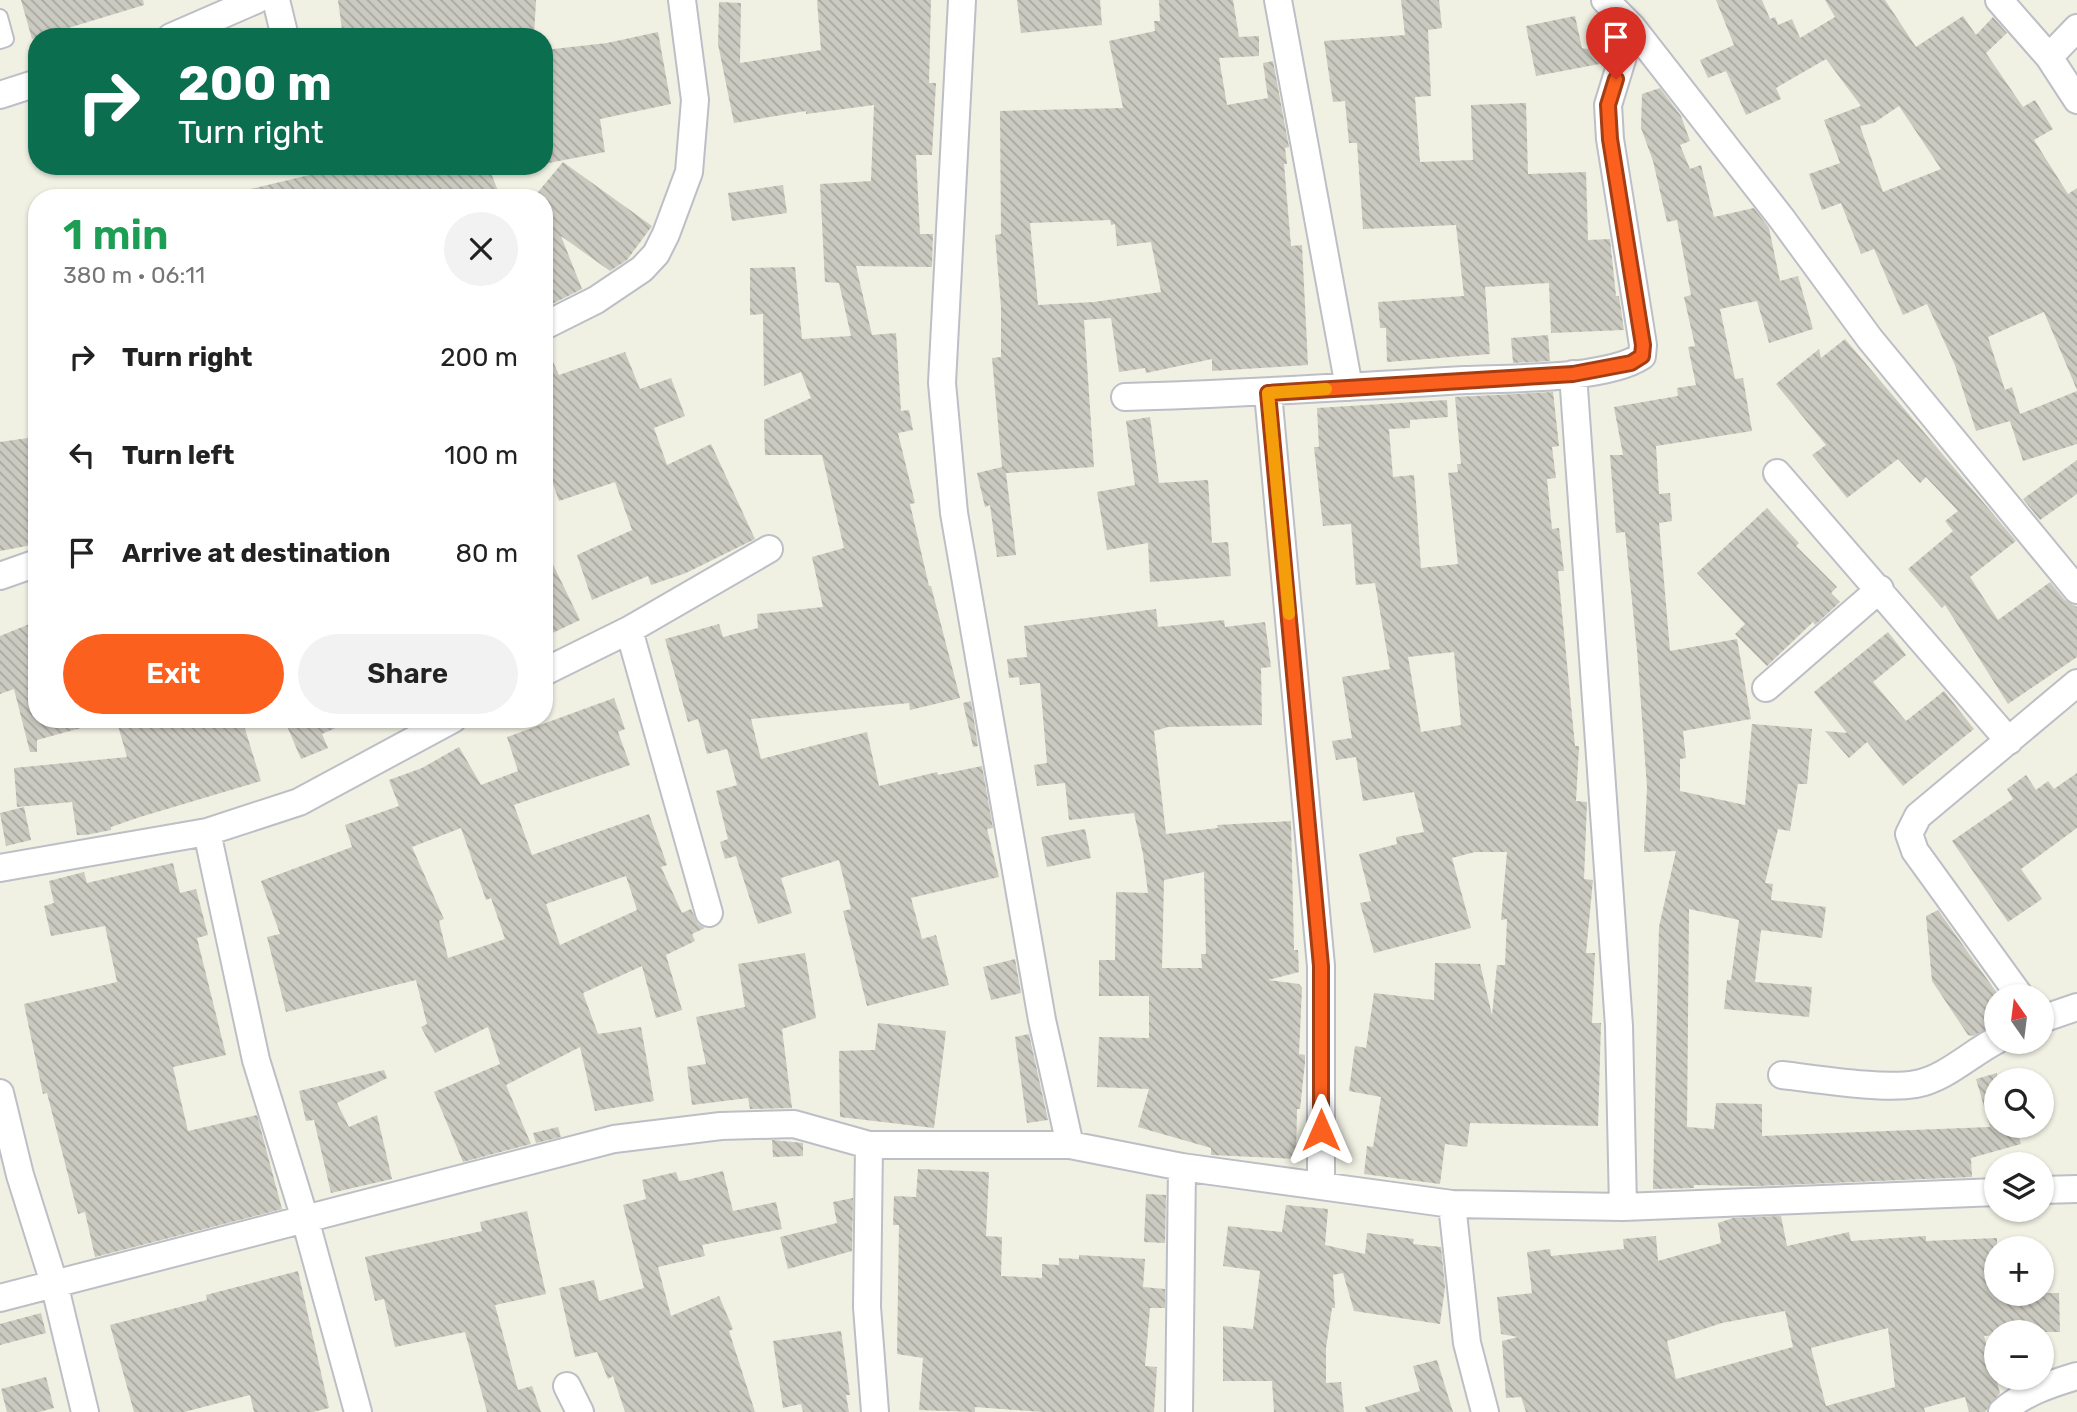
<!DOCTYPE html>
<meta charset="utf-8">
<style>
body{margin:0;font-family:Rubik,sans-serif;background:#f2f2f2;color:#222;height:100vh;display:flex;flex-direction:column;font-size:26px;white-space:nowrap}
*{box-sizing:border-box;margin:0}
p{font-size:23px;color:#767676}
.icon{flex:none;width:38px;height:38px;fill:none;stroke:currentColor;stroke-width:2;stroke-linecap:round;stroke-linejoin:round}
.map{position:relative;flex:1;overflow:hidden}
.sheet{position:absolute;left:28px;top:189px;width:525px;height:539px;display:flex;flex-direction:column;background:#fff;border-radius:28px;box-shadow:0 2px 5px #0004}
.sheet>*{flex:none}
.banner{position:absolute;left:28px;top:28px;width:525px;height:147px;border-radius:28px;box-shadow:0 2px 5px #0004;background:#0b6e4f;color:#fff;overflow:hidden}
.needle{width:46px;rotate:346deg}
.buttons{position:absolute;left:1984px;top:984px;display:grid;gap:14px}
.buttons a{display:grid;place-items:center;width:70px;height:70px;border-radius:50%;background:#fff;box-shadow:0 2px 5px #0004;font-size:35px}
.pin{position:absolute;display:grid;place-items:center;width:60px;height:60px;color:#fff;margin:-72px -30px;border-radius:50% 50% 50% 0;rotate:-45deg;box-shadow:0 0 7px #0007}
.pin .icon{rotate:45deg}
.me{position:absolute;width:77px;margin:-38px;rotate:0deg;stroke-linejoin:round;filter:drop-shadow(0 0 5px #0008)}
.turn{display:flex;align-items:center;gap:24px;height:147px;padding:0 35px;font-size:32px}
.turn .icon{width:91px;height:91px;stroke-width:2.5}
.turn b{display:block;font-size:49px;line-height:60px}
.round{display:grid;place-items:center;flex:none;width:74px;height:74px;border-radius:37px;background:#f2f2f2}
.overview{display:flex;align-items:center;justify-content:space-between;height:119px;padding:0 35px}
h1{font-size:42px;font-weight:600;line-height:52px;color:#1e9e55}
.action{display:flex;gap:14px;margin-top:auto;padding:14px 35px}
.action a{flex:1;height:80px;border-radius:42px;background:#fb601e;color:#fff;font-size:28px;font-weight:600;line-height:80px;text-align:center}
.action a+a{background:#f2f2f2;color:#222}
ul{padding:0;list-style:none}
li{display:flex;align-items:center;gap:21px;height:98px;padding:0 35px}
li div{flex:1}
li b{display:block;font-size:26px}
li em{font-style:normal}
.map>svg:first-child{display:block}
.building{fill:url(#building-back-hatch);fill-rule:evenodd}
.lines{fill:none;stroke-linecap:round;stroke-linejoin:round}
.lane-casing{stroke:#bdbfc6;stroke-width:18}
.street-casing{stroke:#bdbfc6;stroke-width:30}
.lane{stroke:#fff;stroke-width:14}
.street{stroke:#fff;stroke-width:26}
.route-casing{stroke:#a33e14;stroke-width:18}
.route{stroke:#fb601e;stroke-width:12}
.slow{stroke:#f59e0b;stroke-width:12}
</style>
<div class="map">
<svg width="2077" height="1412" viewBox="0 0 2077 1412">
<defs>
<pattern id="building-back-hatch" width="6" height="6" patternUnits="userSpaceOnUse" patternTransform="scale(1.75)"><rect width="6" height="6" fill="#cbcac0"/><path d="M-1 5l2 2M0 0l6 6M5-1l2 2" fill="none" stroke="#a8a7a0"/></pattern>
</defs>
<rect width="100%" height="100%" fill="#f0f0e3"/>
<!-- building -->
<path class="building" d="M21 0H143L144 5 32 39Z
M338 0H536L534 37H343Z
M817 0H931L929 83H936L932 155H916L920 234H933L932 267 856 266 872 335 896 333 901 411 909 410 913 430 898 433 915 503 910 504 929 586H931L960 698 910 710 909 703 751 719 761 759 867 732 879 786 937 772 938 775 982 766 993 828 987 829 999 877 911 898 922 939 936 935 949 985 867 1006 843 911 851 909 839 860 781 878 792 913 758 924 736 856 725 859 720 842 728 839 716 791 737 785 727 749 707 754 698 719 688 722 665 639 719 624 723 637 758 628 757 614 823 607 812 557 844 548 822 455H765L764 420 811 398 801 372 764 386 763 314 750 315V268L795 267 802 339 851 336 839 283 825 282 820 184 871 181 874 105 806 114V111L734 123 718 44 719 2 741 3 740 63 821 50Z
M1017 0H1100L1102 25 1021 33Z
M1159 0H1233L1239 37 1259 36V56L1219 58 1227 105 1268 98 1263 63 1273 61 1289 147 1285 148 1287 164H1284L1291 246 1302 245 1308 365 1212 371V359L1146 373 1145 368 1119 372 1111 318 1084 320 1094 467 1006 473 1016 555 997 557 990 505 985 507 977 473 1002 467 992 358 1001 357V307L995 235 1001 234 1000 111 1123 108 1109 41 1155 31 1154 21H1160ZM1110 220 1111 225 1115 224 1117 246 1151 242 1161 292 1094 302 1038 305 1030 223Z
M1401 0H1439L1442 28 1428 30 1431 96 1415 97 1420 162 1473 160 1471 105 1526 103 1528 174 1586 172 1588 240 1610 239 1616 296H1619L1624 330 1551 333 1549 283 1485 287 1490 354 1387 362 1386 328H1380L1378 302 1464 296 1456 225 1363 229 1357 143H1349L1345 101 1333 102 1324 41 1405 35Z
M1716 0H1762L1770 19 1775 17 1778 25 1792 19 1800 38 1835 17 1825 0H1885L1916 47 1963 16 1976 35 1993 17 2007 33 1986 53 2023 107 2035 100 2053 129 2034 140 2068 194 2077 188V390L2044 312 1988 337 2005 390 2012 387 2020 414 2077 391V444L2023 461 2010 421 1976 431 1955 365 1927 304 1903 315 1874 249 1861 254 1841 203 1822 210 1809 174 1840 163 1824 120 1861 106 1826 59 1776 88 1781 99 1746 115 1726 71 1708 78 1700 60 1734 45ZM1899 106 1941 169 1883 192 1860 126 1874 123Z
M1575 16 1582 48 1608 53 1605 63 1536 76 1526 26Z
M658 32 671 104 600 119 605 152 544 164V50L607 43Z
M1660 88 1681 116 1690 141 1680 145 1690 169 1701 165 1714 217 1754 208 1769 228 1780 281 1798 276 1813 329 1769 343 1757 301 1720 309 1735 379 1743 378 1752 431 1656 446 1659 494 1670 493 1672 521 1659 523 1670 651 1737 639 1751 719 1683 731 1686 758 1680 759V791L1745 805 1752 724 1812 729 1807 784H1798L1790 831 1778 829 1765 883 1773 884 1771 900 1826 907 1822 938 1761 930 1755 982 1812 987 1809 1017 1724 1009 1727 980H1731L1739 920 1689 909 1687 1127 1714 1129 1716 1103 1762 1104V1136L1990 1127 1976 1079 1997 1073V1125H2015L2021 1144 1971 1158 1972 1177 1759 1186 1694 1185V1188L1653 1189 1659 927 1676 851 1644 852 1647 787 1637 650 1625 532 1616 533 1610 455H1623L1614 407 1678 396 1677 388 1696 385 1688 347 1695 346 1684 297 1691 295 1677 220 1667 222 1653 161 1641 128 1642 94Z
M563 162 652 226 627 260 610 271 561 236 582 289 544 308V198H533Z
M347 166H382L383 170 402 166H488L501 198H248L247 190Z
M783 185 787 213 732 221 728 193Z
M1548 335 1550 361 1513 363 1511 338Z
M1845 339 2016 541 1970 577 1998 620 2050 582 2065 600 2077 607V657L2008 704 1945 605 1942 608 1908 569 1953 531 1945 521 1958 511 1926 477 1920 483 1898 459 1847 498 1812 455 1826 445 1776 384 1819 349 1821 358Z
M544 342 559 375 625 352 640 389 671 378 685 416 654 428 667 465 711 444 755 539 686 573 651 585 648 576 592 600 577 555 632 530 615 482 559 501 544 458Z
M1553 392 1559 446 1552 447 1556 478 1547 479 1552 529 1559 528 1564 571H1558L1575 746H1579L1576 801 1587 802 1584 879 1593 880 1586 953H1595L1592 1023H1601L1598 1126 1470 1123 1467 1147 1445 1144 1440 1184 1364 1174 1367 1146 1373 1147 1381 1097 1349 1091 1355 1046 1366 1048 1374 993 1434 1000 1435 963 1480 964 1492 1015 1497 965H1505L1507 919 1501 920 1507 852H1475L1452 858 1471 928 1374 953 1360 903 1371 901 1359 854 1397 844 1396 837 1424 832 1414 792 1363 801 1356 757 1336 760 1332 741 1352 738 1342 677 1390 669 1375 583 1356 585 1351 524 1323 526 1314 447H1319L1317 408 1447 400 1448 417 1410 420V428L1389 429 1393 477 1414 475 1421 568 1458 564 1448 473 1458 472 1457 464H1461L1455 397ZM1454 652 1461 725 1421 732 1408 657Z
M1150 417 1159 483 1208 480 1212 543 1228 542 1231 576 1150 582 1148 543 1107 550 1097 492 1135 485 1126 421Z
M35 437 37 544 0 551V442Z
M2077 460V494L2040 520 2023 499Z
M1767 508 1799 543 1796 546 1837 587 1831 593 1840 602 1815 625 1813 622 1767 666 1735 634 1745 624 1697 573Z
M544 546 580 620 544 637Z
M1156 609 1158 627 1224 620 1225 627 1265 622 1271 667 1261 668 1262 725 1168 727 1154 731 1166 834 1218 828 1217 825 1291 821 1294 950H1298L1299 972 1268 980 1299 984 1302 988 1299 1054 1305 1055V1062L1300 1109H1297L1296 1159 1211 1155V1148L1138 1127 1149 1089 1097 1087 1099 1037 1149 1038V996H1099V960H1115L1116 892 1148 893 1143 854 1134 813 1069 820 1065 783 1037 786 1034 765 1047 763 1040 683 1020 685 1019 677 1009 678 1007 659 1027 657 1024 626ZM1204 872 1206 954H1201L1202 968H1162L1164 880Z
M37 621V719H91L92 725 37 740V752H30L14 689 0 694V636Z
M1888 632 1906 655 1873 682 1906 721 1944 691 1974 729 1903 786 1867 742 1849 758 1825 731 1847 733 1814 692Z
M614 698 625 729 618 732 630 765 514 805 532 855 649 814 667 865 661 867 682 913 691 909 698 924 705 928 692 934 695 941 666 955 682 1010 656 1018 642 966 583 993 598 1034 641 1027 654 1101 595 1111 580 1047 506 1085 531 1144 463 1162 434 1092 500 1064 488 1027 435 1053 421 1027 427 1024 416 980 286 1012 267 937 280 934 261 881 352 847 345 825 399 806 389 780 422 768 459 747 481 785 518 771 507 737ZM461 828 486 900 491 898 505 939 448 958 439 921 444 919 412 847ZM626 876 637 910 560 945 546 904Z
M971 701 978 746 973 747 963 703Z
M116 719H167L170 726 192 719H242L261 781 140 817 111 827V830L86 835H77L72 802 17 807 14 768 127 757Z
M284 719H356L322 734 328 748 301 759Z
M2077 773V828L2021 869 2042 899 2008 922 1952 841 2013 799 2007 789 2026 775 2036 790 2048 781 2054 789Z
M24 807 31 840 6 846 0 813Z
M1085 829 1091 858 1047 867 1041 837Z
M173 863 180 893 196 889 208 935 197 938 226 1055 173 1067 188 1131 257 1115 282 1209 95 1257 85 1212 78 1214 47 1093 43 1094 24 1004 117 982 105 926 51 936 44 906 54 903 49 881 84 872 87 883Z
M1938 910 1997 993V1024L1973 1036 1968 1035 1932 981 1926 916Z
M805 953 816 1018 782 1029 792 1108 750 1109 748 1098 692 1105 687 1067 706 1064 696 1017 745 1007 738 964Z
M1015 959 1021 993 991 1000 983 967Z
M878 1023 946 1031 934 1128 840 1117 839 1051 875 1050Z
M1029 1034 1048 1120 1027 1123 1015 1037Z
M384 1070 387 1078 337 1103 349 1127 377 1115 392 1179 331 1193 314 1120 306 1121 299 1091Z
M558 1127 561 1137 536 1143 533 1133Z
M772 1140 803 1143V1156L773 1157Z
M918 1169 989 1172 986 1236 1002 1237 1001 1276 1042 1278V1264L1059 1265V1258L1079 1259V1255L1145 1259 1143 1287 1165 1289V1308H1150L1145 1366 1157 1367 1154 1412H1042L975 1407V1412L919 1410 923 1358 897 1354 899 1225H893L894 1196 916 1197Z
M723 1171 733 1211 776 1202 782 1229 702 1245 705 1256 658 1267 671 1316 719 1296 733 1329 729 1331 755 1412H625L613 1376 608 1379 597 1352 575 1357 559 1288 594 1280 599 1301 644 1288 623 1205 646 1199 642 1180 676 1172 679 1181 687 1180Z
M1146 1194 1166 1195 1165 1243 1144 1242Z
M853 1198 852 1251 788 1269 780 1237 837 1223 833 1202Z
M1286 1205 1328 1209 1325 1245 1365 1254 1367 1233 1414 1239 1413 1244 1441 1247 1445 1287 1440 1324 1354 1311 1343 1273 1333 1275 1335 1308H1332L1326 1348V1383L1341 1382 1344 1412H1274L1272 1381H1223V1326L1253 1329 1260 1271 1223 1266 1228 1226 1282 1232Z
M527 1211 546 1294 495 1305 518 1390 532 1386 541 1412H487L465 1332 395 1347 384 1299 375 1301 365 1257 482 1231 480 1222Z
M1781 1216 1787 1246 1849 1232 1851 1241 1926 1236V1241L1997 1238V1293H2059L2060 1332H1997V1335L1984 1336 2000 1393 1985 1412H1969L1965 1397 1924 1408 1925 1412H1526L1521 1397 1506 1398 1502 1341 1518 1337 1501 1334 1497 1297 1532 1293 1527 1252 1550 1249 1551 1256 1624 1249 1623 1239 1656 1236 1658 1261 1721 1243 1718 1223 1733 1218ZM1785 1311 1793 1347 1676 1379 1667 1341 1722 1323ZM1888 1328 1895 1387 1826 1406 1811 1348Z
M298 1271 329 1408 313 1412H254L250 1395 184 1412H134L110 1325 207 1300 206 1295Z
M41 1313 46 1333 0 1345V1324Z
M841 1331 850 1395H846L849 1412H803L801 1404 783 1408 773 1341Z
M1437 1360 1453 1412H1366L1365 1407 1420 1391 1413 1366Z
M46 1377 54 1408 39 1412H7L1 1389Z"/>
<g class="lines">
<!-- lane casing -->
<g class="lane-casing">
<path id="lane" d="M0 17 6 39 0 41"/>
</g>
<!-- street casing -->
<g class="street-casing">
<path id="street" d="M276 0 285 37
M962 0 942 383 954 513 1042 1020 1070 1145
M1278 0 1349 387
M1605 0 1632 27 1782 219 1870 339 2077 590
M1999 0 2049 57 2077 100
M171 37 256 0
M2049 57 2077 28
M0 95 37 83
M544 326 596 300 642 269 656 254 666 234 689 172 695 100 682 0
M1573 374 1619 1026 1623 1207
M1268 393 1321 966V1184
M1125 397C1238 394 1351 387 1465 380 1509 378 1606 380 1642 356L1643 345 1610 139 1608 105 1632 27
M1777 473 2009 741
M0 576 37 563
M629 630 709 913
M544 672 629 630 769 549
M1766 688 1880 589
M207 832 256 1060 305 1219 358 1412
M0 868 207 832 299 802 453 719
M2020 996 1915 851 1909 834 1918 816 2077 683
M2042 1019 2077 1007
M1782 1075C1817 1079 1883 1090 1916 1084 1945 1079 1971 1053 1997 1040
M0 1093 20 1175 54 1283 85 1412
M869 1145 867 1307 875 1412
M2042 1190 2077 1189
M1452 1204 1467 1343 1485 1412
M0 1298 614 1139 721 1126 794 1124 869 1145H1070L1182 1167 1452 1204 1623 1207 1997 1192
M567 1386 580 1412
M1179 1412 1182 1167
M2002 1412C2023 1393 2050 1384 2077 1376"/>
</g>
<!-- lane -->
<use href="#lane" class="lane"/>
<!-- street -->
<use href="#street" class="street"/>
</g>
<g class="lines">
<!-- route casing -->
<g class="route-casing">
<path id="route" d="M1321 1130V966L1268 393 1573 374 1631 363 1642 356 1643 345 1610 139 1608 105 1616 79"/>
</g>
<!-- route -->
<use href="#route" class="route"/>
<!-- slow -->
<path class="slow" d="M1289 614 1268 393 1326 389"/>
</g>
</svg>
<div class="buttons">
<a><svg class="needle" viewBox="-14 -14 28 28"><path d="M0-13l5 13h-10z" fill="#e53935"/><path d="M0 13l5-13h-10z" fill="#767676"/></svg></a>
<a><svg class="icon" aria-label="search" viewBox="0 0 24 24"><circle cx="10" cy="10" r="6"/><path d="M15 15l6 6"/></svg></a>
<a><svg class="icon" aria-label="layers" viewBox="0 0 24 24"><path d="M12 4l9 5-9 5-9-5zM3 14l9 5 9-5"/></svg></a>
<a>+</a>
<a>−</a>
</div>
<div class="pin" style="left:1616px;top:79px;background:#d93025"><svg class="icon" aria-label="arrive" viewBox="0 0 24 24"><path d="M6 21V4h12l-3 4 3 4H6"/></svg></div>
<svg class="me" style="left:1321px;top:1130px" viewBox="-20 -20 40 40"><path d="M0-17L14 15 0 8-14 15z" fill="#fb601e" stroke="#fff" stroke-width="4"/></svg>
<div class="banner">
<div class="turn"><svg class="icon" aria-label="right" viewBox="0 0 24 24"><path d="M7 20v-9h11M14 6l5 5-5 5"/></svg><div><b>200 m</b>Turn right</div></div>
</div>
<section class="sheet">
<div class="overview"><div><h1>1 min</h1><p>380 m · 06:11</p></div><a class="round"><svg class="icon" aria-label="close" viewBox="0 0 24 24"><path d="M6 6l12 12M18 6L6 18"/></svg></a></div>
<ul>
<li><svg class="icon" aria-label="right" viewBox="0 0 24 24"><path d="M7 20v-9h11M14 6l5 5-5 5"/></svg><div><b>Turn right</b></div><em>200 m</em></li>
<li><svg class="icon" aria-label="left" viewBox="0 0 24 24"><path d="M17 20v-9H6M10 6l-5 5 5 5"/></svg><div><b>Turn left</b></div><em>100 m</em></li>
<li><svg class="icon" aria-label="arrive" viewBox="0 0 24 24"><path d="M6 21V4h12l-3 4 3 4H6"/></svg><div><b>Arrive at destination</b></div><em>80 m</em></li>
</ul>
<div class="action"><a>Exit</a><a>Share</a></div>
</section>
</div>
